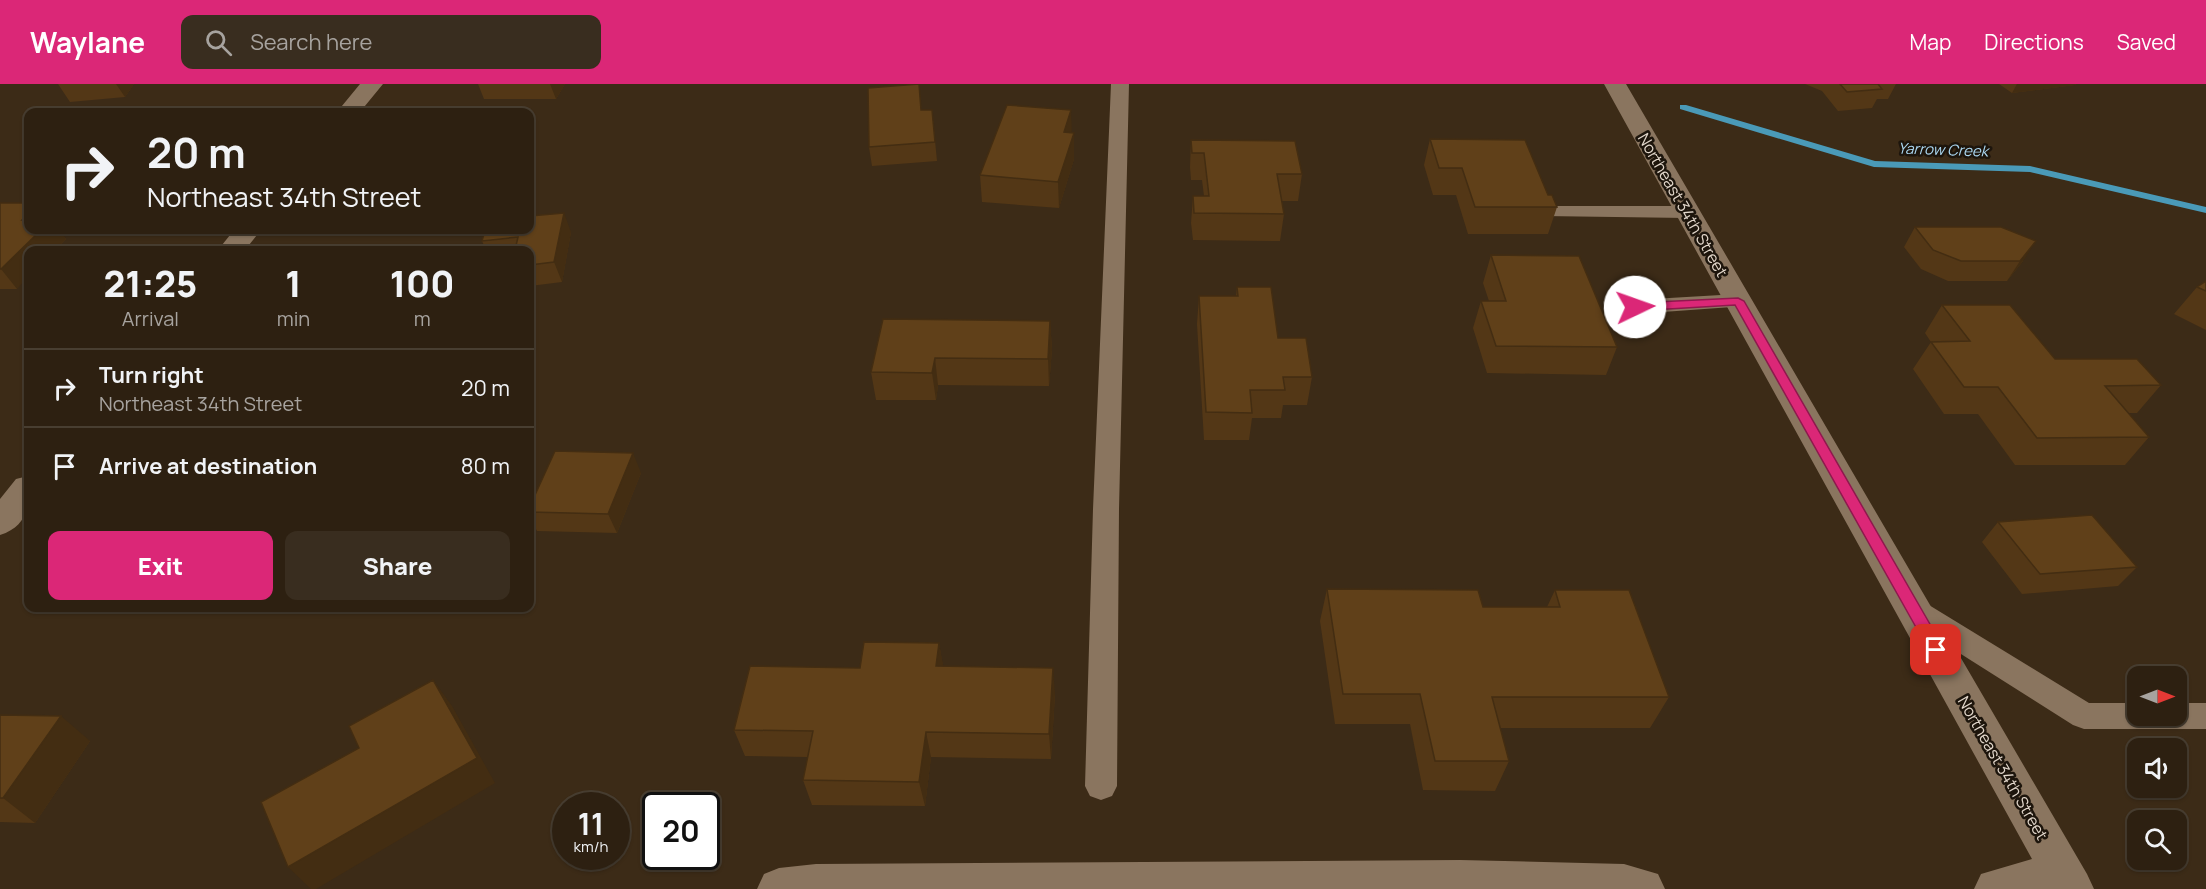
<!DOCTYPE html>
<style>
body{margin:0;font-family:Manrope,sans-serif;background:#392d1f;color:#f1f3f6;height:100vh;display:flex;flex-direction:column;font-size:22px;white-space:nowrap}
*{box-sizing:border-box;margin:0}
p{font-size:20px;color:#a7a39f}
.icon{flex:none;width:33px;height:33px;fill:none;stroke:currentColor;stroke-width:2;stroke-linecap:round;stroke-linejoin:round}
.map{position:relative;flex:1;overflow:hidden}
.side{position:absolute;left:24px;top:162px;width:510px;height:366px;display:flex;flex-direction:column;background:#2d2011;border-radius:12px;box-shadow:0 2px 4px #0004,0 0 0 2px #483e31}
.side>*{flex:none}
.hud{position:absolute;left:24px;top:24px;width:510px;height:126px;border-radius:12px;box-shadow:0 2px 4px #0004,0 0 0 2px #483e31;background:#2d2011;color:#f1f3f6;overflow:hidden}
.needle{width:39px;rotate:90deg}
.fabs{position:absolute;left:2127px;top:582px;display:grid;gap:12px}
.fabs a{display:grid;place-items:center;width:60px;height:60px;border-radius:12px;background:#2d2011;box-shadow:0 2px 4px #0004,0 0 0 2px #483e31;font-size:30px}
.speed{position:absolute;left:552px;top:708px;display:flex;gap:12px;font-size:30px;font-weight:700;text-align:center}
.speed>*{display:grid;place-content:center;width:78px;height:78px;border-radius:50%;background:#2d2011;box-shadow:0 2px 4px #0004,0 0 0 2px #483e31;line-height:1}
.speed small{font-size:15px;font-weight:400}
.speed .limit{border:3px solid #111;border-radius:9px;background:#fff;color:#111}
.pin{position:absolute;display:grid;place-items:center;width:51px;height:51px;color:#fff;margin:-26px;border-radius:12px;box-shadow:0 3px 9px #0006}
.me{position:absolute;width:66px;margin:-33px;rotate:87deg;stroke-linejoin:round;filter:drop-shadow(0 0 4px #0008)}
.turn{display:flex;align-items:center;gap:21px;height:126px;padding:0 24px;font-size:27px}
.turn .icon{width:78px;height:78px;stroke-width:2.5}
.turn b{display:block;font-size:42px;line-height:51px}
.eta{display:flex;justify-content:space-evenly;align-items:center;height:102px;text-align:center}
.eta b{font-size:36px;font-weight:800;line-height:42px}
.action{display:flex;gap:12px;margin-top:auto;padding:12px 24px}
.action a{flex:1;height:69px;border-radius:12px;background:#db2777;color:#fff;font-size:24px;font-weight:800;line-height:69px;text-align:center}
.action a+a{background:#392d1f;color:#f1f3f6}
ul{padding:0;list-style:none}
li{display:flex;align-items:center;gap:18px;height:78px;padding:0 24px;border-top:2px solid #483e31}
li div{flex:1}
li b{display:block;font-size:22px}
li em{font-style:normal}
header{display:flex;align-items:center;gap:36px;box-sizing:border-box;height:84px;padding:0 30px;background:#db2777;color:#fff}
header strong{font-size:28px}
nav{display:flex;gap:33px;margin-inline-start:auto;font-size:21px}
.search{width:420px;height:54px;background:#392d1f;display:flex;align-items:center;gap:15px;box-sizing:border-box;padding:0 21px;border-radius:12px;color:#a7a39f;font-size:22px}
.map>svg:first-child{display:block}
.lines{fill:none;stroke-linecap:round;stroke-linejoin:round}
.stream{fill:#4a9ab8;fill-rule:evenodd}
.lane{fill:#8a755f;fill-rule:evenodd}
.street{fill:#8a755f;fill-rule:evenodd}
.wall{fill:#533716}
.shaded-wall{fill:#432d12}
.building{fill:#604019;stroke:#432d12;stroke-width:1.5}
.route{fill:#db2777;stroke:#8e194d;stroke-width:1.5}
.labels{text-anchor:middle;stroke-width:5;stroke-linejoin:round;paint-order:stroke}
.far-water-label{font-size:15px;font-style:italic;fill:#abd7f1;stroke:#1d150c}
.street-label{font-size:16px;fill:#e3d8cc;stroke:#1d150c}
</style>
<header>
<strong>Waylane</strong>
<div class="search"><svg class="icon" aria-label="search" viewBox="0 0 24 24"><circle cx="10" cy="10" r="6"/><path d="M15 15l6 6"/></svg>Search here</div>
<nav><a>Map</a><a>Directions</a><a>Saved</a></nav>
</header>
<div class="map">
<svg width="2206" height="805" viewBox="0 0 2206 805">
<rect width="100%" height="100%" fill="#3c2b17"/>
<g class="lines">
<!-- stream -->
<path class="stream" d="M1680 21H1686L1875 77 2030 82 2206 123V129L2030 88 1874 83 1680 25Z"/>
<!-- lane -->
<path class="lane" d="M1111 0H1129L1119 425 1117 702 1112 712 1101 716 1090 712 1085 702 1093 425Z
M1550 122H1687L1694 124 1697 128 1694 132 1687 134 1543 132 1540 128 1543 124Z
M1738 210 1746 212 1749 217 1746 222 1635 230 1627 228 1624 223 1627 218 1635 216Z
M1914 515 1924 518 2089 619H2138V632H2176V619H2206V645H2084L2073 641 1904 534 1900 526 1904 518Z"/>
<!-- street -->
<path class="street" d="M360 0H383L360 28H337Z
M1604 0H1626L2087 790 2094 805H1974L1981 790 2032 775Z
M234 146H261L245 166H218Z
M28 392C31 418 29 442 0 451V415L16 395Z
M1460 776 1624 780 1658 790 1665 805H757L764 790 779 784 816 780Z"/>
</g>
<!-- wall -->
<path class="wall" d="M58 0H134L125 13 70 18Z
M478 0H565L556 15H484Z
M1805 0H1896L1888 15H1877L1872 24 1838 27 1822 7Z
M1999 0H2076L2075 1 2012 9Z
M932 26 937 77 872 82 869 63Z
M1071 26V48L1074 75 1059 124 982 118 980 91Z
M1430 55 1548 111 1557 123 1548 150H1468L1456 111H1433L1424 81Z
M1191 56 1302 90 1298 117H1282L1284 130 1280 157 1193 156 1191 139 1193 112H1204L1202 96H1191L1190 83Z
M0 119 28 146H59L66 155 55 166H28L17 205H0Z
M1915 143 2023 177 2007 197H1948L1921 185 1904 163Z
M571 148 562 198 530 202V166H486L482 157Z
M1491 171 1617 263 1606 291 1487 289 1473 244 1481 217H1489L1483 199Z
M2206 197V246L2174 230 2197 203Z
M1237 203 1278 254 1312 293 1307 321H1283L1281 334H1252L1249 356H1204L1197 240 1199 212H1236Z
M1942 221 2055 275 2161 301 2137 329H2128L2149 353 2125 381H2015L1978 330H1944L1913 285 1931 258 1925 249Z
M1050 237 1052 265 1049 302 938 301 936 316H876L871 288Z
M641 389 617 449 537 447 530 433V422Z
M1998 438 2137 483 2118 502 2022 510 1982 458Z
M1327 505 1483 523H1547L1555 506 1669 613 1650 644H1500L1509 677 1495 707 1423 706 1410 640H1335L1320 537Z
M939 559 943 583 1055 610 1051 675 931 673 925 722 812 721 803 696 808 673 745 672 734 646 860 584Z
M0 631 90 657 35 739 0 738Z"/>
<!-- shaded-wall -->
<path class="shaded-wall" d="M116 0H134L125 13Z
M550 0H565L556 15Z
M2017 0H2076L2075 1 2012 9Z
M1071 26 1072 52 1064 48Z
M530 48 536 65 530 76Z
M1074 49V75L1059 124 1058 98Z
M564 129 571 148 562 198 554 178Z
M28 130V144L22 136Z
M30 146H59L66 155 55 166H28V193L17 205 1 185Z
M2036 157 2023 177 2007 197 2020 177Z
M1050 237 1052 265 1049 302 1048 275Z
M935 274 938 301 936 316 932 289Z
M633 369 641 389 617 449 608 430Z
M939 559 944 586 936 582Z
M1053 584 1055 610 1051 675 1049 650Z
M433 596 452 622 495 699 316 805H311L288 783Z
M61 632 90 657 35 739 3 714Z
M926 648 931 673 925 722 919 698Z"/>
<!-- building -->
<path class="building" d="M919 0 921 26H932L935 58 869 63 868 4Z
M1840 0H1878L1882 5 1847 8Z
M1007 21 1071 26 1064 48 1074 49 1058 98 980 91Z
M218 27 217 28H128Z
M1430 55 1525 56 1548 111H1552L1557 123H1475L1462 84H1439Z
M1191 56 1295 57 1302 90H1277L1284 130 1194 129 1193 112H1209L1204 69H1192Z
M0 119H28V130L22 136H28V146H41L1 185H0Z
M564 129 554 178 530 181V166H515L518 153 482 157 485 146H530V132Z
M1915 143H2001L2036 157 2020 177H1961L1933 166Z
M1491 171 1579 172 1617 263 1496 262 1481 217H1506Z
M2206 197V207L2197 203Z
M1237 203H1271L1278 254H1306L1312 293H1283L1285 306H1250L1252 329 1206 328 1199 212H1238Z
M1942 221H2010L2055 275H2137L2161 301 2105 302 2149 353 2037 354 1998 303H1964L1931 258 1970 257Z
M883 235 1050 237 1048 275 935 274 932 289 871 288Z
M555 367 633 369 608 430 530 428V422Z
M2092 431 2137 483 2040 490 1998 438Z
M1327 505 1478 506 1483 523H1560L1555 506H1629L1669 613H1492L1509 677H1435L1420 610H1343Z
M864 558 939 559 936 582 1053 584 1049 650 926 648 919 698 803 696 813 647 734 646 750 582 860 584Z
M433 596 477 674 288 783 261 718 359 664 349 642Z
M0 631 61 632 3 714H0Z"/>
<!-- route -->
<path class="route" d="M1738 214 1744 217 1942 561 1944 566 1942 570 1936 572 1931 570 1735 221 1635 227 1629 223 1635 219Z"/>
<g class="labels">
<!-- far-water labels -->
<g class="far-water-label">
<text transform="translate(1943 66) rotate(2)" y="5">Yarrow Creek</text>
</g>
<!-- street labels -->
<g class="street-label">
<text transform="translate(1683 121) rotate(60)" y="6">Northeast 34th Street</text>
<text transform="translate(2003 684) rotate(60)" y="6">Northeast 34th Street</text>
</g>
</g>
</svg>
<div class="fabs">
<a><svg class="needle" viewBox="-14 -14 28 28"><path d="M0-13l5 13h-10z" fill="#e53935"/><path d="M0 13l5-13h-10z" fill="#a7a39f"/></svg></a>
<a><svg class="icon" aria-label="sound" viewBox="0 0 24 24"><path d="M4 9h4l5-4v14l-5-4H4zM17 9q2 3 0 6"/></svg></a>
<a><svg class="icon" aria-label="search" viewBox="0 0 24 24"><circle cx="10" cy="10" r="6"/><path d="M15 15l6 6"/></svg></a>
</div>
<div class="speed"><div>11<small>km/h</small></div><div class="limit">20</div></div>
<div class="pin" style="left:1936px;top:566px;background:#d93025"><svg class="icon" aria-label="arrive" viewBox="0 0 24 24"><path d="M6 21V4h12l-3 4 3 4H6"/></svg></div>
<svg class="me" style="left:1635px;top:223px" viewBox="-20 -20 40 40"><circle r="19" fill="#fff"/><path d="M0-13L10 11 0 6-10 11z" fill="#db2777"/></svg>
<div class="hud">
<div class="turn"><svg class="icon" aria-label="right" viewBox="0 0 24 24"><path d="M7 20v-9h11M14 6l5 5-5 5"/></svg><div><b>20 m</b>Northeast 34th Street</div></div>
</div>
<section class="side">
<div class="eta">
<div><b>21:25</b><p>Arrival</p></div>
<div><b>1</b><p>min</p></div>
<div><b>100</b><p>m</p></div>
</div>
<ul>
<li><svg class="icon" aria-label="right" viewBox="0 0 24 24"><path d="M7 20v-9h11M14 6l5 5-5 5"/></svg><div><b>Turn right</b><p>Northeast 34th Street</p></div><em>20 m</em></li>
<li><svg class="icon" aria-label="arrive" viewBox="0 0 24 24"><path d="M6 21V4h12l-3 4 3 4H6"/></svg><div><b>Arrive at destination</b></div><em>80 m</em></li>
</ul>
<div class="action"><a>Exit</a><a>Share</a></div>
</section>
</div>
